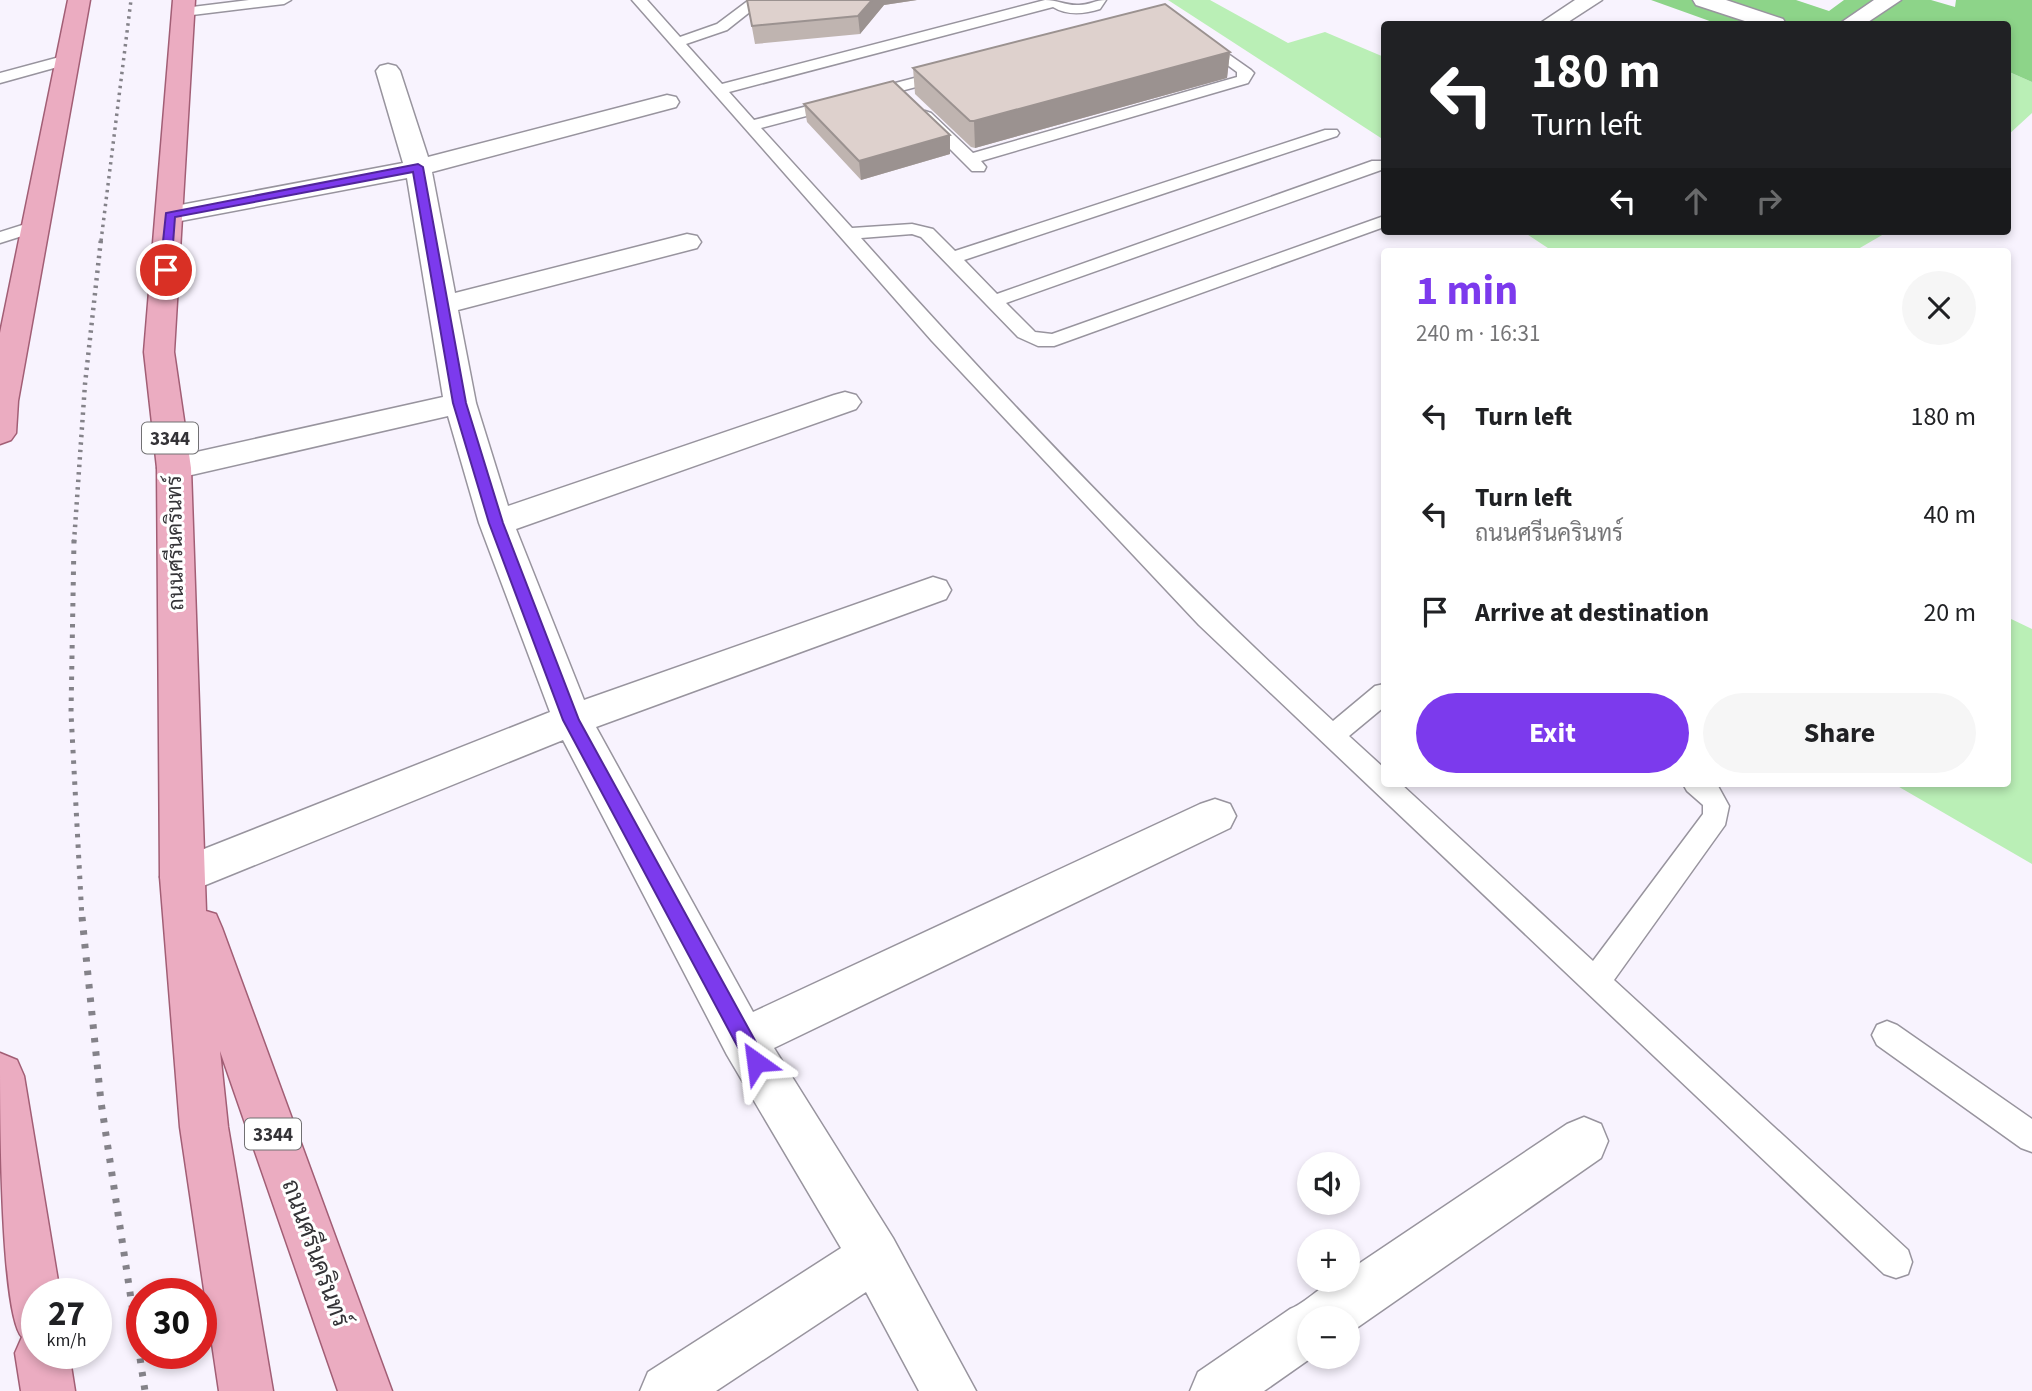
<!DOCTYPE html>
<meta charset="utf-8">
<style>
body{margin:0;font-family:"Source Sans 3",Sarabun,sans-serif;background:#f6f6f6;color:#202124;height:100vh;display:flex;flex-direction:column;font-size:26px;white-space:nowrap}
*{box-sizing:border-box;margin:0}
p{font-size:23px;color:#757577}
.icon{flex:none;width:38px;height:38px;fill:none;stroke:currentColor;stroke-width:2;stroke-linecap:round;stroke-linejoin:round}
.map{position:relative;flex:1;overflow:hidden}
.drawer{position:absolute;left:1381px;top:248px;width:630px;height:539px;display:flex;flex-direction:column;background:#fff;border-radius:7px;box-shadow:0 4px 10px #0003}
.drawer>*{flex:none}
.top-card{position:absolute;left:1381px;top:21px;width:630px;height:214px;border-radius:7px;box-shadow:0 4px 10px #0003;background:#202124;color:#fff;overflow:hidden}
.tools{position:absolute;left:1297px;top:1152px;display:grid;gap:14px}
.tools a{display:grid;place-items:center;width:63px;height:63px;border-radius:50%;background:#fff;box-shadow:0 4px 10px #0003;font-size:35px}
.speed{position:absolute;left:21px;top:1278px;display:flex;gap:14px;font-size:35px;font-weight:700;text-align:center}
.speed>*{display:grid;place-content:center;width:91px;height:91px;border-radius:50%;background:#fff;box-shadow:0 4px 10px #0003;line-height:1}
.speed small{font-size:18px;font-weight:400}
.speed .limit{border:10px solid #d22;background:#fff;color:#111}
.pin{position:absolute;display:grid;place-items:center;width:60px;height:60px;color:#fff;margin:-30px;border:4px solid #fff;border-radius:50%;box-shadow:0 2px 7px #0007}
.me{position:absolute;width:77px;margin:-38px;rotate:329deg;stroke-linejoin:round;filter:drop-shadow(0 0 5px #0008)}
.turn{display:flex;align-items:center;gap:24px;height:147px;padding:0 35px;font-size:32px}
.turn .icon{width:91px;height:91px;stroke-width:2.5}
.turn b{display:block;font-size:49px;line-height:60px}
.lanes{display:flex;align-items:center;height:66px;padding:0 35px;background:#0003;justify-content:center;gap:35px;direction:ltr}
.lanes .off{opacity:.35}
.round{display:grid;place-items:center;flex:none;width:74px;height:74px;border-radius:37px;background:#f6f6f6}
.overview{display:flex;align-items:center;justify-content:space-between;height:119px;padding:0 35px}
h1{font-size:42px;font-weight:700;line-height:52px;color:#7c3aed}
.primary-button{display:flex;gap:14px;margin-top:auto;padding:14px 35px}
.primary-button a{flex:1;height:80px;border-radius:42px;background:#7c3aed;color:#fff;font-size:28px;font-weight:700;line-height:80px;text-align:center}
.primary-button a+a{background:#f6f6f6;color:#202124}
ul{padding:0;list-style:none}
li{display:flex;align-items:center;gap:21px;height:98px;padding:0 35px}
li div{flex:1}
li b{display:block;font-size:26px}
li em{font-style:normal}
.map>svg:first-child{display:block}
.green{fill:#baefb6}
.forest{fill:#8dd489}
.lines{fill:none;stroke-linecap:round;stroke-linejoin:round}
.lane-casing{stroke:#98949e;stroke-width:3}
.street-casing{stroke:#98949e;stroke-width:3}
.primary-casing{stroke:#a25e75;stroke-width:3}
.lane{fill:#fff;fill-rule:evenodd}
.street{fill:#fff;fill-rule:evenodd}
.primary{fill:#ebacc1;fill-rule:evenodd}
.rail-far3{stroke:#848289;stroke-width:3.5;stroke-dasharray:2.5 4.5;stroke-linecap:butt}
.rail-far2{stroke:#848289;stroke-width:4.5;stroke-dasharray:2.5 5;stroke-linecap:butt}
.rail-far1{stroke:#848289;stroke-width:5;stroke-dasharray:3.5 7;stroke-linecap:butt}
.rail{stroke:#848289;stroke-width:7;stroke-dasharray:4.5 9;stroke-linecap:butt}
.wall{fill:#bfb4b0}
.shaded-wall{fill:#9b9290}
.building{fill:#ded1cd;stroke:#9b9290;stroke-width:2}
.route{fill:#7c3aed;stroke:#51269a;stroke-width:2}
.labels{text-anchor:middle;stroke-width:6;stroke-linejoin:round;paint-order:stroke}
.shield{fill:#fff;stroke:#717073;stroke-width:2}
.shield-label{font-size:19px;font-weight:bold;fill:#343337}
.street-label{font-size:21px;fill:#343337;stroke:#fff}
.near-street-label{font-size:24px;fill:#343337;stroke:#fff}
</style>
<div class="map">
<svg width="2032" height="1391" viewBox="0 0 2032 1391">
<rect width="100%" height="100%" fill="#f8f3fe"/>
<!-- green -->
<path class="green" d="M1168 0H1210L1288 43 1325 32 1384 57V140Z
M2007 71 2032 82V113L2007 136Z
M1522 231H1889L1853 252H1554Z
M2007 617 2032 629V864L1894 784H2007Z"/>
<!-- forest -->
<path class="forest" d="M1651 0H1796L1829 11 1844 0H1931L1955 7 1956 0H2032V82L2007 71V24H1718Z"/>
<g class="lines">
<!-- lane casing -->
<g class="lane-casing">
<path id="lane" d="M249 0H291L284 4 184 16 177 12 184 8Z
M632 0H647L680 37 717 24 749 0H765L727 30 686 44 722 84 1045 0C1057 0 1067 6 1079 5 1090 5 1095 0 1106 0L1100 9C1084 14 1068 16 1053 7L729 92 754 120 945 70 950 72V78L761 128 852 228 912 224 933 229 955 251 1325 130H1337L1339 133 1337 136 964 260 997 294 1372 161H1384V169L1006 303 1035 332 1052 334 1384 216V227L1054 346H1038L1018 337 921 237 912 234 861 238C1011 406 1167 569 1333 721L1375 686 1384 684V707L1349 736 1384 768V784H1401L1593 961 1703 814V805L1687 791 1683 784 1718 786 1729 806 1725 825 1614 980 1908 1250 1912 1262 1908 1274 1896 1278 1884 1274 1199 625 932 341Z
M1204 37 1251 70 1254 73 1248 83 981 161 986 167 984 171H972L917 116 925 111 931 113 973 153 1237 77V72L1199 44 1197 41Z
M67 55 72 57V63L0 83V73Z
M35 221 44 226 41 230 0 243V232Z
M1887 1021 1897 1025 2032 1119V1152L2021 1148 1877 1045 1872 1035 1877 1025Z"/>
</g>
<!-- street casing -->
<g class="street-casing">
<path id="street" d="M1575 0H1602L1565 24H1539Z
M1693 0H1726L1783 19 1786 24H1754L1696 5Z
M1874 0H1901L1865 24H1839Z
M388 64 396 66 400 71 428 157 667 95 676 97 679 102 676 107 432 172 455 293 687 234 697 236 701 242 697 248 458 310 476 403 508 506 834 395 845 392 856 395 861 402 856 409 516 529 584 700 933 577 946 581 951 590 946 599 596 727 753 1012 1200 804 1215 799 1230 804 1236 816 1230 828 774 1048 893 1238 976 1391H919L866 1292 716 1391H640L648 1372 841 1248 727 1055 563 740 181 895 166 890 160 877 166 864 550 712 479 523 448 416 174 479 162 476 157 468 162 460 174 457 443 397 407 178 170 223 160 221 156 215 160 209 170 207 403 163 376 71 380 66Z
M1584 1117 1601 1124 1608 1141 1601 1158 1348 1334V1318H1309V1356H1314L1264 1391H1190L1198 1372 1290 1309C1310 1301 1324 1279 1348 1279V1271L1567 1124Z"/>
</g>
<!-- primary casing -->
<g class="primary-casing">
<path id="primary" d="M68 0H90L18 401 16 433 11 440 0 444V333Z
M173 0H195L174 352 191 468 206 911 216 914 222 928 392 1391H338L220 1051 228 1127 273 1391H219L180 1127 160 877 157 468 144 352Z
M0 1053 17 1060 24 1076 60 1293H37V1353H69L75 1391H21L15 1353 22 1337C0 1314 0 1099 0 1053Z"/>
</g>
<!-- lane -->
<use href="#lane" class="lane"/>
<!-- street -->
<use href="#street" class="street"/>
<!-- primary -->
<use href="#primary" class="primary"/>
<!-- rail-far3 -->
<path class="rail-far3" d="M101 241 131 0"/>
<!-- rail-far2 -->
<path class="rail-far2" d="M74 542 85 384 101 239"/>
<!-- rail-far1 -->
<path class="rail-far1" d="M74 540 71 713 82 919"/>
<!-- rail -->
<path class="rail" d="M82 917 101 1102 145 1391"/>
</g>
<!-- wall -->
<path class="wall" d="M747 0H917L884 5 860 34 755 44Z
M1230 52 1227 78 975 148 971 147 915 94 913 68Z
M804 104 950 154 861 180 807 122Z"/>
<!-- shaded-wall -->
<path class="shaded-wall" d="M872 0H917L884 5 860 34 858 16Z
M1230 52 1227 78 975 148 974 121Z
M950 135V154L861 180 859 161Z"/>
<!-- building -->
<path class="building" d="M747 0H872L858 16 752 26Z
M1165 4 1230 52 974 121H970L913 68Z
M893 81 950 135 859 161 804 104Z"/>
<!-- route -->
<path class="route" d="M418 164 423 167 466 403 503 523 579 720 763 1055 766 1062 763 1068 756 1071 749 1068 563 720 489 523 453 403 413 172 175 217 171 270 166 274 160 270 166 213Z"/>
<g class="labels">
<!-- shield labels -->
<g class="shield">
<rect x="142" y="422.5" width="56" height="31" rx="5"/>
<rect x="245" y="1118.5" width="56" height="31" rx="5"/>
</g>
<g class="shield-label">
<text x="170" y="445">3344</text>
<text x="273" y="1141">3344</text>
</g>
<!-- street labels -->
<g class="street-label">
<text transform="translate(175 543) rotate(-91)" y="7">ถนนศรีนครินทร์</text>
</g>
<!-- near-street labels -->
<g class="near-street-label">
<text transform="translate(316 1253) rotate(70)" y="8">ถนนศรีนครินทร์</text>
</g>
</g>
</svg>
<div class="tools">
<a><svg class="icon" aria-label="sound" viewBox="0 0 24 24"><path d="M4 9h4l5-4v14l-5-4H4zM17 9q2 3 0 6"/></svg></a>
<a>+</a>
<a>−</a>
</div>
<div class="speed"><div>27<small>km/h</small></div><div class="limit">30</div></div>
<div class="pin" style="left:166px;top:270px;background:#d93025"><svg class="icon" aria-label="arrive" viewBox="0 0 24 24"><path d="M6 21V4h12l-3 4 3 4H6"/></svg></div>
<svg class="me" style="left:756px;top:1062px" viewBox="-20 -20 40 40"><path d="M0-17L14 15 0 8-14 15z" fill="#7c3aed" stroke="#fff" stroke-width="4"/></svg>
<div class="top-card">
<div class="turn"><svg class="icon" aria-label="left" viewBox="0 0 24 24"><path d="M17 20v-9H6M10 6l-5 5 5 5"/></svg><div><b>180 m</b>Turn left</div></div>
<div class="lanes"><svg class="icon" aria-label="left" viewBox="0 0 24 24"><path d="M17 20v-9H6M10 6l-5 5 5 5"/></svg><svg class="icon off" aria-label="ahead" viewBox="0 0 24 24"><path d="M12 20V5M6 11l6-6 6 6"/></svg><svg class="icon off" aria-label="right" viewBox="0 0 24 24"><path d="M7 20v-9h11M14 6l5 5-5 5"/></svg></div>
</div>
<section class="drawer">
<div class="overview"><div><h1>1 min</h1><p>240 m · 16:31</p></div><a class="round"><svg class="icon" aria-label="close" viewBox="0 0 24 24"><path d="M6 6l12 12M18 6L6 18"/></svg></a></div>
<ul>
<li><svg class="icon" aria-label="left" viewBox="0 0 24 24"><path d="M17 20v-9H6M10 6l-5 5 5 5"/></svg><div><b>Turn left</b></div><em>180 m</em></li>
<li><svg class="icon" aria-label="left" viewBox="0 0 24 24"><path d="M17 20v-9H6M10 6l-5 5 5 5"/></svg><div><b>Turn left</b><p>ถนนศรีนครินทร์</p></div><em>40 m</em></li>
<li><svg class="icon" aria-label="arrive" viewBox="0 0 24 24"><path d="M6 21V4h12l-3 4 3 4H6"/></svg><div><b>Arrive at destination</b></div><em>20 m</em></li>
</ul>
<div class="primary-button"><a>Exit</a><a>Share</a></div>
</section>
</div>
